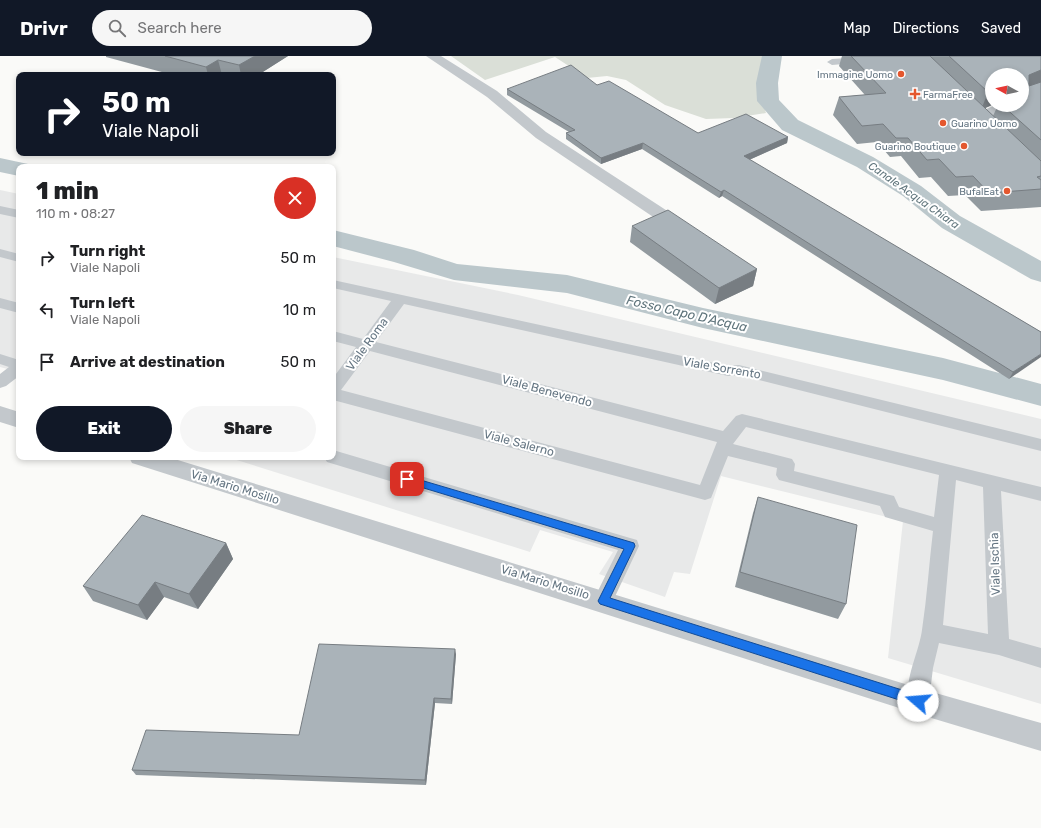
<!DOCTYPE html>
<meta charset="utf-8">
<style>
body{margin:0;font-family:Rubik,sans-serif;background:#f6f6f6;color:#202124;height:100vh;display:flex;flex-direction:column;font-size:15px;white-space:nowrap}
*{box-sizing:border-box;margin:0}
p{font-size:13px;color:#757577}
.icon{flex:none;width:22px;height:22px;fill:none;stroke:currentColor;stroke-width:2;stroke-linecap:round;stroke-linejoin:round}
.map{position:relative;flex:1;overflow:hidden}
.panel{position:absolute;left:16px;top:108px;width:320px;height:296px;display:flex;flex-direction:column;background:#fff;border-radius:8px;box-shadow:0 2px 6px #0003}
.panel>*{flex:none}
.top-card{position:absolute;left:16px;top:16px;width:320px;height:84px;border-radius:8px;box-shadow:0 2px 6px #0003;background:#111827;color:#fff;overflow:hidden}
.needle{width:26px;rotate:278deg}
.buttons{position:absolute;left:985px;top:12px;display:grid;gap:8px}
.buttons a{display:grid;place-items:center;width:44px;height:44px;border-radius:50%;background:#fff;box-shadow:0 2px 6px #0003;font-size:20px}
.pin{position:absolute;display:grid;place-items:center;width:34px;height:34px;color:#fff;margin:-17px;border-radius:8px;box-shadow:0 2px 6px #0006}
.me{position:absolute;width:44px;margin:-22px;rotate:288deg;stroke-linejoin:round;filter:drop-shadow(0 0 3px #0008)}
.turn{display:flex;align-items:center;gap:14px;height:84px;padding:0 20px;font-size:18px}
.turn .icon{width:52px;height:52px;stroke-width:2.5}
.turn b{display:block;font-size:28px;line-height:34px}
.round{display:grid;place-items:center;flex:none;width:42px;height:42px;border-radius:21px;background:#f6f6f6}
.headline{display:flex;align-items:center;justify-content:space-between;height:68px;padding:0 20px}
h1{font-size:24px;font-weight:800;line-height:30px}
.action{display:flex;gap:8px;margin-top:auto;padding:8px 20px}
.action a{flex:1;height:46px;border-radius:24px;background:#111827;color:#fff;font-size:16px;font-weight:800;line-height:46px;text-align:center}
.action a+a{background:#f6f6f6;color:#202124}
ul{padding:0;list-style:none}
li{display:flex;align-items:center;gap:12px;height:52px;padding:0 20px}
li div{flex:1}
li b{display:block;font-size:15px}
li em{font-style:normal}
header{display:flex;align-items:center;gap:24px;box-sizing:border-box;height:56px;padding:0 20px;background:#111827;color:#fff}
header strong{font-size:19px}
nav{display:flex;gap:22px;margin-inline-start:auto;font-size:14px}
.search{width:280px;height:36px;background:#f6f6f6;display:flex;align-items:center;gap:10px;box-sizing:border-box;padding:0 14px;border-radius:22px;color:#757577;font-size:15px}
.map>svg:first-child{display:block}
.built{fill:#e8e9e9}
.green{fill:#dadfd7}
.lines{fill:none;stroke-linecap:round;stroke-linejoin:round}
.canal{fill:#bbc7cb;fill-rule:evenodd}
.lane{fill:#c3c8cc;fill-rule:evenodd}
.street{fill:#c3c8cc;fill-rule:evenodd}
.wall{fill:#929a9f;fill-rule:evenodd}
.shaded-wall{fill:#777d82}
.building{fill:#aab3b9;stroke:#777d82}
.route{fill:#1a73e8;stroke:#114b97}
.poi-dot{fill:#e4572e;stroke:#fff;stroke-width:1.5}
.labels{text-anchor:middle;stroke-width:4;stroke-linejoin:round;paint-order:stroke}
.far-poi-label{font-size:10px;fill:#657683;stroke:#fff;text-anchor:end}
.far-water-label{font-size:11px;font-style:italic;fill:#60757c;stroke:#fff}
.street-label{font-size:12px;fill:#657683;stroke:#fff}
.water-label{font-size:13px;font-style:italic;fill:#60757c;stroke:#fff}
</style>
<header>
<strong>Drivr</strong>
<div class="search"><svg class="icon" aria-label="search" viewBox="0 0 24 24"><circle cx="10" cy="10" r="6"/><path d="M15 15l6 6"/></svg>Search here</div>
<nav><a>Map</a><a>Directions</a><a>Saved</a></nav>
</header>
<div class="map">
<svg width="1041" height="772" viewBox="0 0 1041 772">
<rect width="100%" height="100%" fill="#fafaf8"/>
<!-- built -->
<path class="built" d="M0 134 19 138V316L0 311Z
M333 201 518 239 1041 363V648L888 602 903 465 721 420 690 518 674 516 665 541 599 518 613 496 540 474 530 496 227 401H333Z"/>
<!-- green -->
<path class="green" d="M451 0H764L765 3 757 29 766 57 734 62 706 63 665 49 626 24 607 20 587 22 555 1 485 24Z"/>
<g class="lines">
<!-- canal -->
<path class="canal" d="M762 0H782L778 27 779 44 798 64 873 101 921 130 960 160 1041 205V226L1031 223 942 172 903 140 857 111 782 74 757 45 756 27Z
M0 102 28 108 30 111H19V120L0 116Z
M333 174 414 194 457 208 567 219 703 252 943 302 1041 328V350L943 324 703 272 567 237 454 224 394 206 333 190Z"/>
<!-- lane -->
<path class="lane" d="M863 1 868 4 867 6 832 9 827 6 832 3Z
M0 150 19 154V162L0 158Z
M0 193 19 198V206L0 201Z
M333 224 728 310 739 309 1041 383V395L739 319 728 320 404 248 376 286 723 375 736 360 742 358 1041 431V445L1001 435 1009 583 1041 592V612L999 599 939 587 933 612 929 645 926 652 918 655 910 652C901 630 919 597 922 574 927 541 929 508 933 475L885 461 880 450 779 424 776 419 777 412 728 400 711 442 705 444 333 344V322L356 291 333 285V275L363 283 391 245 333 232ZM370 295 717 386 700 429 341 334ZM746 371 939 419 934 461 899 451 894 440 794 415 795 408 792 403 733 388ZM956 424 983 431 988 578 943 569Z
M0 242 19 247V257L0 252Z
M0 298 19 304V320L6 330 0 332V318L9 311 0 308Z
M333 394 630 482 637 484 639 490 610 551 603 554 596 551 593 545 618 494 327 406 324 401H333Z"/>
<!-- street -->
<path class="street" d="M426 0H441L497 35 546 76 692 171 695 175 692 179 686 180 680 179 536 82 487 41Z
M995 49H1014L1012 52C1001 57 986 68 974 65L972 62 974 59Z
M0 350 19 356V372L0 366Z
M129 401H168L918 632 1041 667V695L918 658 132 407Z"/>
</g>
<!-- wall -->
<path class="wall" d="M106 0H288L258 19H173L106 1Z
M842 0H1041V151L981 155 965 139 948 140 931 121 919 122 901 100 890 101 877 86 857 88 833 59 839 41 865 39 839 10ZM992 19H1022V49H998L993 60 985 52 992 49Z
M597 29 698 77 788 81 787 87 749 104 1041 276 1009 323 722 140 719 142 642 93 601 108 566 83V77L569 76 507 39V33Z
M632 170 757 213 753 230 715 248 630 186Z
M758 441 846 548 838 563 735 531 753 457Z
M226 487 233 503 198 553 164 541 147 564 93 545 83 530Z
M456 598 452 648 435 647 426 729 136 719 132 714 299 679Z"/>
<!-- shaded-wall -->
<path class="shaded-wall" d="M255 0H288L258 19H241L239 9Z
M218 4 222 19H208L206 11Z
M1041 14V29L1022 36 1029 19Z
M992 35V49L981 54 988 36Z
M788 81 787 87 742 107 744 100Z
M643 87 642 93 601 108V102Z
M724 134 722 140 719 142 721 136Z
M757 213 753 230 715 248 719 232Z
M1041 298V301L1009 323 1013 316Z
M226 487 233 503 198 553 189 538Z
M155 526 164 541 147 564 138 549Z
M455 593 456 598 452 648 451 643Z
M434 642 435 647 426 729 425 724Z"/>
<!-- building -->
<path class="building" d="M165 0H255L239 9 218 4 206 11Z
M851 0H930L1041 105V120L1037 121 1041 124V133L989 137 973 120 956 121 939 103 927 104 908 82H896L883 68 862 70 839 41 886 37Z
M949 0H1041V14L1029 19V30L1041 26V84L1002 49H1022V32L1023 30H1022V19H992V35L988 36Z
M571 9 597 29 609 25 698 77 746 58 788 81 744 100 1041 276V298L1013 316 724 134 721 136 643 87 601 102 566 77 575 74 507 33Z
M668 154 757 213 719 232 632 170Z
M758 441 857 469 846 548 740 516Z
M142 459 226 487 189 538 155 526 138 549 83 530Z
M319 588 455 593 451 643 434 642 425 724 132 714 146 674 299 679Z"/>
<!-- route -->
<path class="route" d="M407 420 634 487 635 490 610 542 918 639 922 641 923 645 922 649 918 650 600 548 598 545 624 493 404 426 402 423Z"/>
<!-- markers -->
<g class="poi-dot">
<circle cx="901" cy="18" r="4"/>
<path d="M913 32h4v4h4v4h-4v4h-4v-4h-4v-4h4z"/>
<circle cx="943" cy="67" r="4"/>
<circle cx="964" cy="90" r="4"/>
<circle cx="1007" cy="135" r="4"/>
</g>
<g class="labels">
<!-- far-poi labels -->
<g class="far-poi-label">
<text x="893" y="22">Immagine Uomo</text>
<text x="923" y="42" text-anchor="start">FarmaFree</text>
<text x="951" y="71" text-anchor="start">Guarino Uomo</text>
<text x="956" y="94">Guarino Boutique</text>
<text x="999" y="139">BufalEat</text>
</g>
<!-- far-water labels -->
<g class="far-water-label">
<text transform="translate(914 139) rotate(35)" y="4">Canale Acqua Chiara</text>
</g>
<!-- street labels -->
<g class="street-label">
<text transform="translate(367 288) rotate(-54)" y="4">Viale Roma</text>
<text transform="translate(722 312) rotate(10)" y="4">Viale Sorrento</text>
<text transform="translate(547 335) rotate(15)" y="4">Viale Benevendo</text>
<text transform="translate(519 387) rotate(15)" y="4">Viale Salerno</text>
<text transform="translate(235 431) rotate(17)" y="4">Via Mario Mosillo</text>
<text transform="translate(995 508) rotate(-92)" y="4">Viale Ischia</text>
<text transform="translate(545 526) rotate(17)" y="4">Via Mario Mosillo</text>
</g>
<!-- water labels -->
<g class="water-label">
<text transform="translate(687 257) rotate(13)" y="5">Fosso Capo D'Acqua</text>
</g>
</g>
</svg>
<div class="buttons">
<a><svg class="needle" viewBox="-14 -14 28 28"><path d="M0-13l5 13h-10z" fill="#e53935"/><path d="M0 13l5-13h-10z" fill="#757577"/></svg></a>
</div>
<div class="pin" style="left:407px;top:423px;background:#d93025"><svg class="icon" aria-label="arrive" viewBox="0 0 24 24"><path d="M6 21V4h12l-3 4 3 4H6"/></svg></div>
<svg class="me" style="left:918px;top:645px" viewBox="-20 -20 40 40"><circle r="19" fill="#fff"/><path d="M0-13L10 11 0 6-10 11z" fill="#1a73e8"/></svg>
<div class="top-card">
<div class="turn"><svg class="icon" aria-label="right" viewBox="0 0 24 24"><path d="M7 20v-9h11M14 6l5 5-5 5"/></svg><div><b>50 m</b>Viale Napoli</div></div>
</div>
<section class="panel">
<div class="headline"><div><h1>1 min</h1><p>110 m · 08:27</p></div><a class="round" style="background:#d93025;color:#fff"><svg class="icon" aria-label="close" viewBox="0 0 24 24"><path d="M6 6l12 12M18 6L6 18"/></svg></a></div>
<ul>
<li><svg class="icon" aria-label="right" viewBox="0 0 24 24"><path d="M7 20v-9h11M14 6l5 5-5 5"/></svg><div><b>Turn right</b><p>Viale Napoli</p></div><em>50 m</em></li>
<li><svg class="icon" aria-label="left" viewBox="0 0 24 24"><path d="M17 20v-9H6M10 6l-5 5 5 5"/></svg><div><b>Turn left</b><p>Viale Napoli</p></div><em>10 m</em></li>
<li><svg class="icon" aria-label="arrive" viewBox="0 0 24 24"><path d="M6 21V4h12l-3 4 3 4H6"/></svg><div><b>Arrive at destination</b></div><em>50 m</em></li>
</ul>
<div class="action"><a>Exit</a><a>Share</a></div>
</section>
</div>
